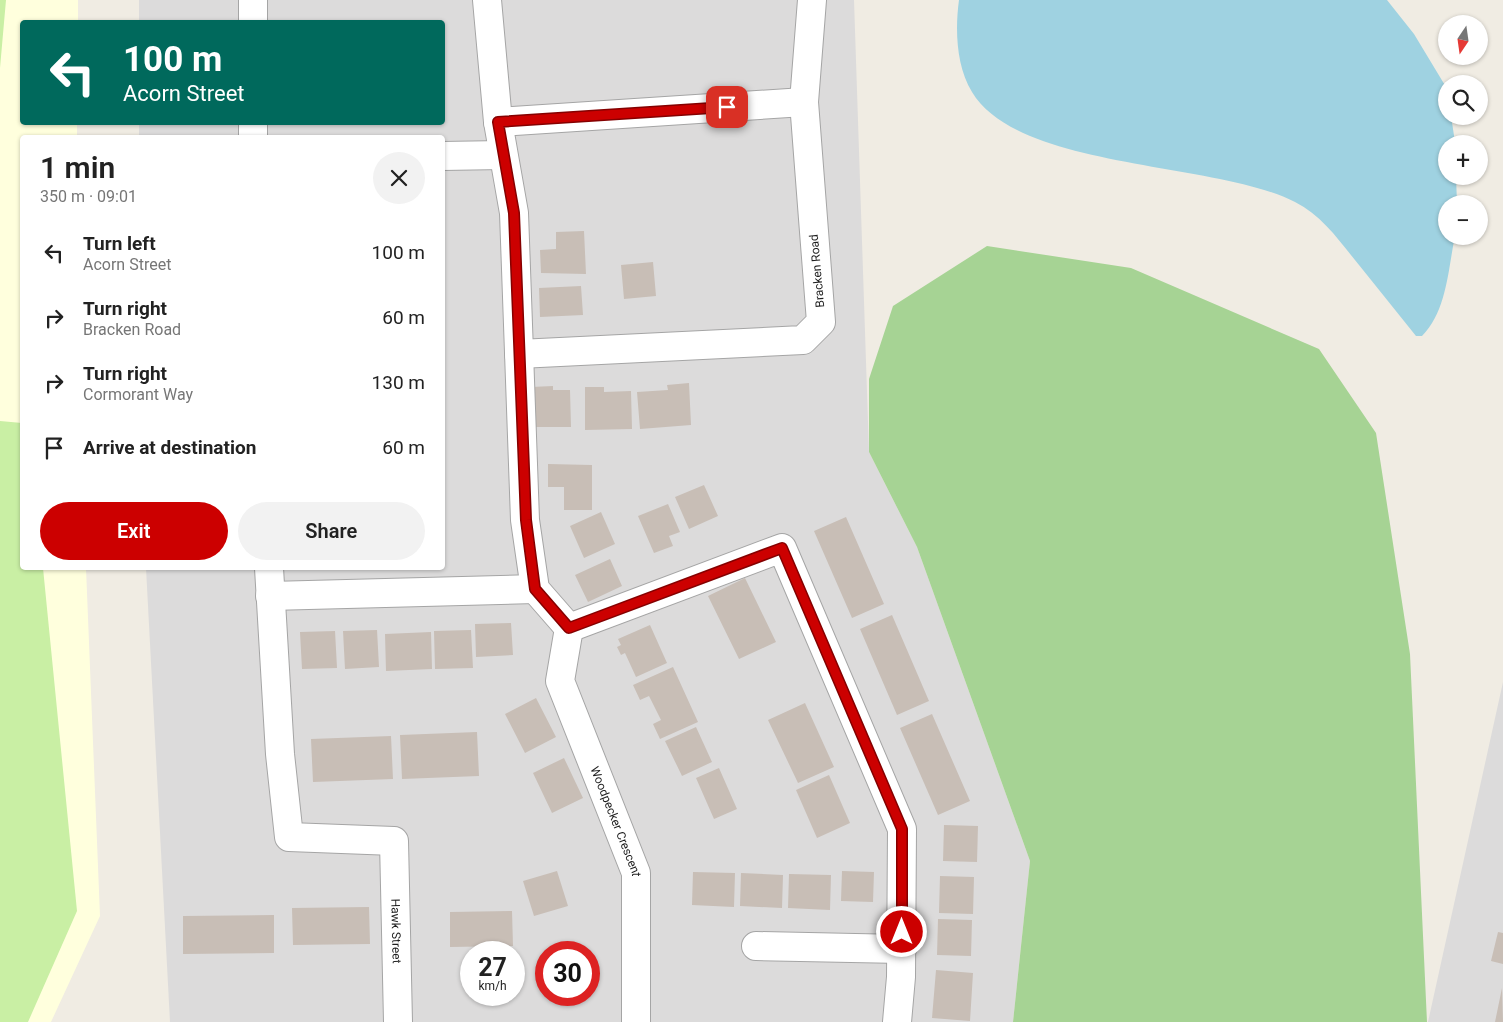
<!DOCTYPE html>
<meta charset="utf-8">
<style>
body{margin:0;font-family:Roboto,sans-serif;background:#f2f2f2;color:#222;height:100vh;display:flex;flex-direction:column;font-size:19px;white-space:nowrap}
*{box-sizing:border-box;margin:0}
p{font-size:16px;color:#767676}
.icon{flex:none;width:28px;height:28px;fill:none;stroke:currentColor;stroke-width:2;stroke-linecap:round;stroke-linejoin:round}
.map{position:relative;flex:1;overflow:hidden}
.drawer{position:absolute;left:20px;top:135px;width:425px;height:435px;display:flex;flex-direction:column;background:#fff;border-radius:5px;box-shadow:0 1px 4px #0004}
.drawer>*{flex:none}
.banner{position:absolute;left:20px;top:20px;width:425px;height:105px;border-radius:5px;box-shadow:0 1px 4px #0004;background:#00695c;color:#fff;overflow:hidden}
.needle{width:32px;rotate:193deg}
.buttons{position:absolute;left:1438px;top:15px;display:grid;gap:10px}
.buttons a{display:grid;place-items:center;width:50px;height:50px;border-radius:50%;background:#fff;box-shadow:0 1px 4px #0004;font-size:25px}
.speed{position:absolute;left:460px;top:941px;display:flex;gap:10px;font-size:25px;font-weight:700;text-align:center}
.speed>*{display:grid;place-content:center;width:65px;height:65px;border-radius:50%;background:#fff;box-shadow:0 1px 4px #0004;line-height:1}
.speed small{font-size:12px;font-weight:400}
.speed .limit{border:8px solid #d22;background:#fff;color:#111}
.pin{position:absolute;display:grid;place-items:center;width:42px;height:42px;color:#fff;margin:-21px;border-radius:10px;box-shadow:0 2px 8px #0006}
.me{position:absolute;width:55px;margin:-28px;rotate:0deg;stroke-linejoin:round;filter:drop-shadow(0 0 4px #0008)}
.turn{display:flex;align-items:center;gap:18px;height:105px;padding:0 20px;font-size:22px}
.turn .icon{width:65px;height:65px;stroke-width:2.5}
.turn b{display:block;font-size:35px;line-height:42px}
.round{display:grid;place-items:center;flex:none;width:52px;height:52px;border-radius:26px;background:#f2f2f2}
.overview{display:flex;align-items:center;justify-content:space-between;height:85px;padding:0 20px}
h1{font-size:30px;font-weight:600;line-height:38px}
.action{display:flex;gap:10px;margin-top:auto;padding:10px 20px}
.action a{flex:1;height:58px;border-radius:30px;background:#c00;color:#fff;font-size:20px;font-weight:600;line-height:58px;text-align:center}
.action a+a{background:#f2f2f2;color:#222}
ul{padding:0;list-style:none}
li{display:flex;align-items:center;gap:15px;height:65px;padding:0 20px}
li div{flex:1}
li b{display:block;font-size:19px}
li em{font-style:normal}
.map>svg:first-child{display:block}
.residential{fill:#dcdbdb;fill-rule:evenodd}
.education{fill:#ffd}
.grass{fill:#c9efa4}
.forest{fill:#a6d394}
.water{fill:#9fd2e1}
.building{fill:#c8beb6}
.lines{fill:none;stroke-linecap:round;stroke-linejoin:round}
.minor-casing{stroke:#a5a5a5;stroke-width:30}
.minor{stroke:#fff;stroke-width:28}
.route-casing{stroke:#850000;stroke-width:12}
.route{stroke:#c00;stroke-width:9}
.labels{text-anchor:middle;stroke-width:4;stroke-linejoin:round;paint-order:stroke}
.street-label{font-size:12px;fill:#1e1e1e;stroke:#fff}
</style>
<div class="map">
<svg width="1503" height="1022" viewBox="0 0 1503 1022">
<rect width="100%" height="100%" fill="#f0ece3"/>
<!-- residential -->
<path class="residential" d="M139 0H854L869 452 917 547 1030 861 1013 1022H170L146 568H442V138L139 137V123L442 122V22H139ZM471 952H514V995H471ZM546 952H589V995H546Z
M1503 682V1022H1428Z"/>
<!-- education -->
<path class="education" d="M0 0H78V22H22V122L77 123V137L22 138V568H86L100 916 51 1022H0Z"/>
<!-- grass -->
<path class="grass" d="M0 0H6L0 68Z
M0 421 22 423V568H43L77 911 28 1022H0Z"/>
<!-- forest -->
<path class="forest" d="M987 246 1131 268 1319 349 1376 433 1410 654 1427 1022H1013L1030 861 917 547 869 452V379L893 306Z"/>
<!-- water -->
<path class="water" d="M959 0H1387L1414 34 1446 87V116H1451L1455 142V144H1446V176H1456L1457 204H1446V236H1455C1448 269 1447 311 1422 336H1416C1397 312 1378 289 1359 265 1340 242 1323 216 1295 202 1214 161 1019 170 972 92 956 66 955 29 959 0Z"/>
<!-- building -->
<path class="building" d="M584 231 586 274 541 273 540 250 556 249V232Z
M653 262 656 296 624 299 621 265Z
M581 286 583 315 540 317 539 288Z
M689 383 691 425 640 429 637 392 668 390 667 385Z
M553 386V390H570L571 427H532L531 387Z
M585 387H604V392L631 391 632 429 585 430Z
M548 464 592 465V510H564V487H548Z
M704 485 718 516 689 529 675 497Z
M668 504 680 532 669 536 673 546 654 553 638 516Z
M601 512 615 544 584 558 570 526Z
M846 517 884 604 852 618 814 531Z
M610 559 622 586 588 602 575 575Z
M745 578 776 642 739 659 708 596Z
M892 615 929 701 897 715 860 629Z
M511 623 513 655 476 657 475 624Z
M650 625 667 663 636 677 625 653 621 655 617 647 621 645 618 639Z
M377 630 379 667 345 669 343 631Z
M471 630 473 668 435 669 434 631Z
M335 631 337 668 302 669 300 632Z
M431 632 432 669 386 671 385 634Z
M673 667 698 722 660 739 653 724 661 720 649 696 640 700 633 685Z
M536 698 556 737 525 753 505 714Z
M805 703 834 767 798 783 768 720Z
M932 714 970 801 938 815 900 728Z
M696 727 712 762 682 776 665 741Z
M477 732 479 776 402 779 400 735Z
M391 736 393 779 313 782 311 739Z
M564 758 583 798 552 813 533 773Z
M719 768 737 809 714 819 696 778Z
M829 775 850 823 817 838 796 790Z
M944 825 978 826 977 862 943 861Z
M557 871 568 906 534 916 523 881Z
M842 871 874 872 873 902 841 901Z
M693 872 735 873 734 907 692 905Z
M741 873 783 875 782 908 740 906Z
M789 874 831 875 830 910 788 908Z
M940 876 974 877 973 914 939 913Z
M369 907 370 944 293 945 292 908Z
M512 911 513 946 450 947V912Z
M274 915V953L183 954V916Z
M938 919 972 920 971 956 937 955Z
M1498 932 1503 933V964L1491 961Z
M936 970 973 973 970 1021 932 1018Z
M1502 988 1503 1022H1495Z"/>
<g class="lines">
<!-- minor casing -->
<g class="minor-casing">
<g id="minor">
<path d="M253 0V22"/>
<path d="M487 0 498 122 514 213 525 520 535 589 569 628"/>
<path d="M253 122V138"/>
<path d="M498 122 804 102"/>
<path d="M442 156 503 155"/>
<path d="M519 354 803 340 821 322 804 102 812 0"/>
<path id="s1" d="M269 568 280 754 289 837 394 841 398 1022"/>
<path d="M270 596 535 589"/>
<path d="M569 628 782 548 902 829 901 977 897 1022"/>
<path id="s2" d="M569 628 560 681 636 873V1022"/>
<path d="M756 946 902 949"/>
</g>
</g>
<!-- minor -->
<use href="#minor" class="minor"/>
</g>
<g class="lines">
<!-- route casing -->
<g class="route-casing">
<path id="route" d="M727 107 498 122 514 213 526 520 535 589 569 628 782 548 902 829V932"/>
</g>
<!-- route -->
<use href="#route" class="route"/>
</g>
<g class="labels">
<!-- street labels -->
<g class="street-label">
<text transform="translate(817 271) rotate(-95)" y="4">Bracken Road</text>
<text dy="4" stroke="none"><textPath href="#s2" startOffset="205">Woodpecker Crescent</textPath></text>
<text dy="4" stroke="none"><textPath href="#s1" startOffset="465">Hawk Street</textPath></text>
</g>
</g>
</svg>
<div class="buttons">
<a><svg class="needle" viewBox="-14 -14 28 28"><path d="M0-13l5 13h-10z" fill="#e53935"/><path d="M0 13l5-13h-10z" fill="#767676"/></svg></a>
<a><svg class="icon" aria-label="search" viewBox="0 0 24 24"><circle cx="10" cy="10" r="6"/><path d="M15 15l6 6"/></svg></a>
<a>+</a>
<a>−</a>
</div>
<div class="speed"><div>27<small>km/h</small></div><div class="limit">30</div></div>
<div class="pin" style="left:727px;top:107px;background:#d93025"><svg class="icon" aria-label="arrive" viewBox="0 0 24 24"><path d="M6 21V4h12l-3 4 3 4H6"/></svg></div>
<svg class="me" style="left:902px;top:932px" viewBox="-20 -20 40 40"><circle r="17" fill="#c00" stroke="#fff" stroke-width="3"/><path d="M0-11L8 9 0 5-8 9z" fill="#fff"/></svg>
<div class="banner">
<div class="turn"><svg class="icon" aria-label="left" viewBox="0 0 24 24"><path d="M17 20v-9H6M10 6l-5 5 5 5"/></svg><div><b>100 m</b>Acorn Street</div></div>
</div>
<section class="drawer">
<div class="overview"><div><h1>1 min</h1><p>350 m · 09:01</p></div><a class="round"><svg class="icon" aria-label="close" viewBox="0 0 24 24"><path d="M6 6l12 12M18 6L6 18"/></svg></a></div>
<ul>
<li><svg class="icon" aria-label="left" viewBox="0 0 24 24"><path d="M17 20v-9H6M10 6l-5 5 5 5"/></svg><div><b>Turn left</b><p>Acorn Street</p></div><em>100 m</em></li>
<li><svg class="icon" aria-label="right" viewBox="0 0 24 24"><path d="M7 20v-9h11M14 6l5 5-5 5"/></svg><div><b>Turn right</b><p>Bracken Road</p></div><em>60 m</em></li>
<li><svg class="icon" aria-label="right" viewBox="0 0 24 24"><path d="M7 20v-9h11M14 6l5 5-5 5"/></svg><div><b>Turn right</b><p>Cormorant Way</p></div><em>130 m</em></li>
<li><svg class="icon" aria-label="arrive" viewBox="0 0 24 24"><path d="M6 21V4h12l-3 4 3 4H6"/></svg><div><b>Arrive at destination</b></div><em>60 m</em></li>
</ul>
<div class="action"><a>Exit</a><a>Share</a></div>
</section>
</div>
